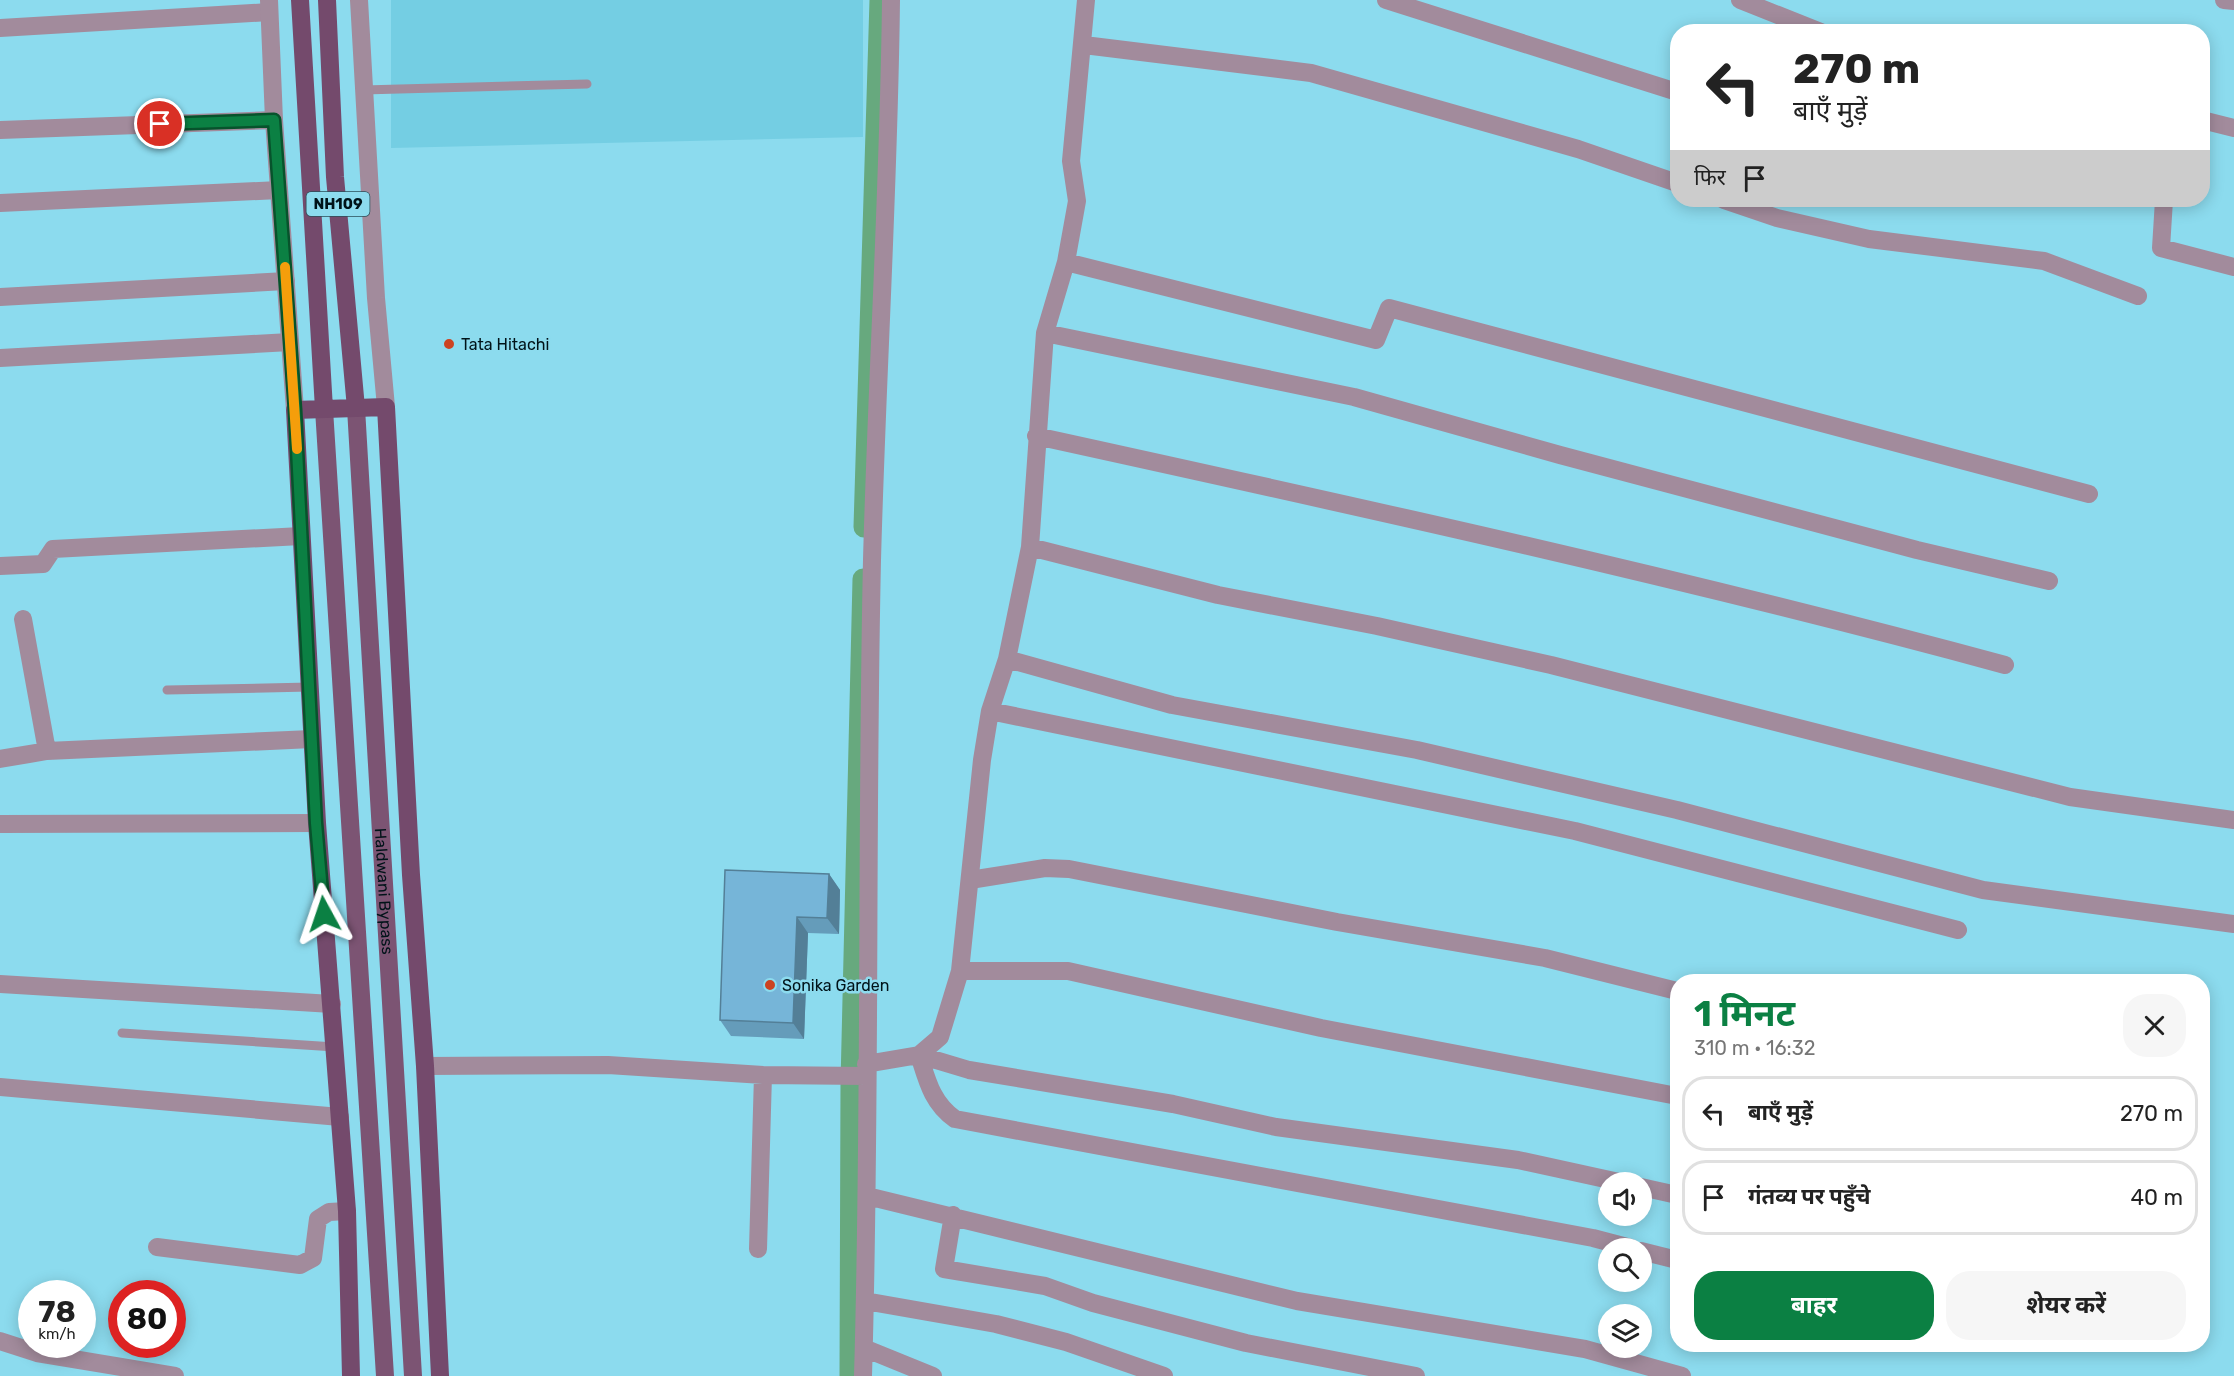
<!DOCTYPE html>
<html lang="hi">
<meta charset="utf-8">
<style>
body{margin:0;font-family:Rubik,"Noto Sans Devanagari",sans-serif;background:#f6f6f6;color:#222;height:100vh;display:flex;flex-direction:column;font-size:22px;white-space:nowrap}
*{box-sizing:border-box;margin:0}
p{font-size:20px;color:#767676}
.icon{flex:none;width:33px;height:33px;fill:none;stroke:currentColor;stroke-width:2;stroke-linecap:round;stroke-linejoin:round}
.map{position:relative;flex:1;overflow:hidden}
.side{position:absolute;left:1670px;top:974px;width:540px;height:378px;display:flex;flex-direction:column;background:#fff;border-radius:24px;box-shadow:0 3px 15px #0003}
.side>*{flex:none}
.hud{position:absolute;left:1670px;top:24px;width:540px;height:183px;border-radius:24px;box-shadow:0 3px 15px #0003;background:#fff;color:#222;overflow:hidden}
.fabs{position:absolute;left:1598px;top:1172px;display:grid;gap:12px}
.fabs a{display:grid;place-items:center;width:54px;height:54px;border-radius:50%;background:#fff;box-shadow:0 3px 15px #0003;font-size:30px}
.speed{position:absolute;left:18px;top:1280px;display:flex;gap:12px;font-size:30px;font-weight:700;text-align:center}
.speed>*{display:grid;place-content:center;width:78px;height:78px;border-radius:50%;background:#fff;box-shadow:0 3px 15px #0003;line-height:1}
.speed small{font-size:15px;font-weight:400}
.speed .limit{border:9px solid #d22;background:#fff;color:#111}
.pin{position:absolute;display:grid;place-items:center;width:51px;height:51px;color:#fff;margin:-26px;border:3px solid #fff;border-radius:50%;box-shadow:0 2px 6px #0007}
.me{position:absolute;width:66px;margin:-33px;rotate:355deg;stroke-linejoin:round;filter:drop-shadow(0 0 4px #0008)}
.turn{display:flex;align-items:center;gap:21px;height:126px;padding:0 24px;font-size:27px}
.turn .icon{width:78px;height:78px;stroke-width:2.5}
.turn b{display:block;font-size:42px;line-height:51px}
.then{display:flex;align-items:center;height:57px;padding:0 24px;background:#0003;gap:12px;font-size:22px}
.round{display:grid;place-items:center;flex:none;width:63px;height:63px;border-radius:24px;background:#f6f6f6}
.headline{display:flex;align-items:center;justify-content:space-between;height:102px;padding:0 24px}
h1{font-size:36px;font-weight:700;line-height:45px;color:#0b8043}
.action{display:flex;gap:12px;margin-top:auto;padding:12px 24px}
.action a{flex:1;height:69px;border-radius:24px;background:#0b8043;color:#fff;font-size:24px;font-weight:700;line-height:69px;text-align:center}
.action a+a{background:#f6f6f6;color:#222}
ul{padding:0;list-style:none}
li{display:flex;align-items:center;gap:18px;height:75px;margin:0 12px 9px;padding:0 12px;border:3px solid #e0e0e0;border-radius:24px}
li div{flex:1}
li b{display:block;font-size:22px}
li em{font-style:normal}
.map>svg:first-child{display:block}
.built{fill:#74cee3}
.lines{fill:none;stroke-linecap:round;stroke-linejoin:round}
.canal{stroke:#67a97e;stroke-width:21}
.service{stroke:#a28b9c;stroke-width:9}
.minor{stroke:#a28b9c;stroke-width:18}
.tertiary{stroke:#a28b9c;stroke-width:18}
.primary{stroke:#7c5473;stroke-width:18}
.trunk{stroke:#744a6c;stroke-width:18}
.wall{fill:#659cba}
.shaded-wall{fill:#537f97}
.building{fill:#76b5d8;stroke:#537f97;stroke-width:1.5}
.route-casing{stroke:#07532c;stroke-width:15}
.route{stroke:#0b8043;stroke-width:10}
.slow{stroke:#f59e0b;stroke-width:10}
.poi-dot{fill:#cc4321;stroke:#8cdbee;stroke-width:2}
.labels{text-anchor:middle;stroke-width:5;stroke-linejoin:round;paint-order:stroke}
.shield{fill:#8cdbee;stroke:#2a4f59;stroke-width:1.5}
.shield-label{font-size:15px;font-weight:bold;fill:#001319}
.poi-label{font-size:16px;fill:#001319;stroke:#8cdbee;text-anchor:start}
.street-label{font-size:16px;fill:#001319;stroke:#8cdbee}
</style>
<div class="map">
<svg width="2234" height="1376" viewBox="0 0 2234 1376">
<rect width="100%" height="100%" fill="#8cdbee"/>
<!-- built -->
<path class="built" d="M391 0H863V137L391 148Z"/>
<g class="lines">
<!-- canal -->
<path class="canal" d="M864 527 880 0
M850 1376 851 1083 863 579"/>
<!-- service -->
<path class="service" d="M363 90 587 84
M167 690 310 687
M122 1033 335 1047"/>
<!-- minor -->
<path class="minor" d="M1386 0 1677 92
M1740 0 1821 32
M2224 0 2234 1
M0 28 269 12
M1084 45 1311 73 1578 149 1677 183
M2202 120 2234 128
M0 130 274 120
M1724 200 1777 218 1869 239 2044 261 2138 296
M2164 200 2161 248 2234 267
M0 203 279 190
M1066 262 1376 340 1389 308 2089 494
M0 297 286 281
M1045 333 1354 397 1560 455 1917 550 2049 581
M0 358 290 342
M1036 436C1360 507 1684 578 2005 665
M1030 547 1218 595 1377 626 1551 665 2070 797 2234 820
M0 566 43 564 53 549 301 536
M23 619 47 751
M1007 659 1172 705 1417 750 1677 810 1983 890 2234 924
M990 711 1575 831 1958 930
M0 759 47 751 312 739
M0 824 317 823
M970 880 1045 868 1069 869 1337 922 1545 958 1677 991
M960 971H1068L1321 1028 1677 1096
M0 984 332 1004
M919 1055C927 1080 932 1103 955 1119L1593 1238 1631 1248
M919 1055 969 1070 1173 1104 1276 1127 1518 1160 1619 1182
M866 1064 919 1055 940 1037 960 971 982 760 990 711 1007 659 1030 547 1045 333 1066 262 1077 201 1071 161 1086 0
M425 1066 608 1065 763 1075 867 1076
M0 1087 340 1117
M1641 1187 1677 1195
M867 1196 1297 1301 1585 1349 1682 1376
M953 1215 944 1269 1045 1286 1093 1303 1246 1343 1416 1376
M157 1247 300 1265 313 1258 318 1219 329 1212 347 1211
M758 1249 763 1075
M1641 1251 1677 1260
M865 1301 996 1324 1066 1342 1164 1376
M0 1341 37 1353 175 1376
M864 1348 933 1376
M863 1376C871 1104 866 832 872 560 877 373 889 187 891 0"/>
<!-- tertiary -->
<path class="tertiary" d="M269 0 274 120 295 410
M359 0 376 298 386 407"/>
<!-- primary -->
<g class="primary">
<path id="s1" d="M356 408 413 1376"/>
<path d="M324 409 385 1376"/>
</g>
<!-- trunk -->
<path class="trunk" d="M300 0 324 409
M327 0 335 177 356 408
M351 1376 347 1211 317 823 295 410 386 407 411 875 425 1066 440 1376"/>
</g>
<!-- wall -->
<path class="wall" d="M829 874 840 890 839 934 808 933 804 1039 731 1036 720 1020Z"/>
<!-- shaded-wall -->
<path class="shaded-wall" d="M829 874 840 890 839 934 827 918Z
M797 917 808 933 804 1039 793 1023Z"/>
<!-- building -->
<path class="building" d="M725 870 829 874 827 918 797 917 793 1023 720 1020Z"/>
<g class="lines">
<!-- route casing -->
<g class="route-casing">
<path id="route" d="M160 124 274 120 295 410 316 823 324 914"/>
</g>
<!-- route -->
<use href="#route" class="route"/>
<!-- slow -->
<path class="slow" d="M285 267 297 449"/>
</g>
<!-- markers -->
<g class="poi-dot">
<circle cx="449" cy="344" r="6"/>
<circle cx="770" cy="985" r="6"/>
</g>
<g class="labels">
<!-- shield labels -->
<rect class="shield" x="306.5" y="192" width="63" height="24" rx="4.5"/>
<g class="shield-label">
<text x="338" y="209">NH109</text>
</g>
<!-- poi labels -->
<g class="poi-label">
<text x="461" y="350">Tata Hitachi</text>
<text x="782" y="991">Sonika Garden</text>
</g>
<!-- street labels -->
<g class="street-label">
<text dy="6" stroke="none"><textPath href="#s1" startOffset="484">Haldwani Bypass</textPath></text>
</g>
</g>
</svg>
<div class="fabs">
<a><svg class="icon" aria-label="sound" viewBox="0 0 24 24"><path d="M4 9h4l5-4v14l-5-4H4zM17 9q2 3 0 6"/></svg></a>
<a><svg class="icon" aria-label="search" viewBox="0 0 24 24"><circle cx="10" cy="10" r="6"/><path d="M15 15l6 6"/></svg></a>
<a><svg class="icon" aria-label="layers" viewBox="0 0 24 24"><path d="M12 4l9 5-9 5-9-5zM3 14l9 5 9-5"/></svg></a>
</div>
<div class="speed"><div>78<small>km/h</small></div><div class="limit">80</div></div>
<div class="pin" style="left:160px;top:124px;background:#d93025"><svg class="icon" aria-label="arrive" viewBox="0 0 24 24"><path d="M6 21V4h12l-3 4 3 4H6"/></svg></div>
<svg class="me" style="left:324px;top:914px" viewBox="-20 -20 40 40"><path d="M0-17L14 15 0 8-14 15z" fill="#0b8043" stroke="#fff" stroke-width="4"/></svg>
<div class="hud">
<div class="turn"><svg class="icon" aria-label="left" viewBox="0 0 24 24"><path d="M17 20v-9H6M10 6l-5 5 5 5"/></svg><div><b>270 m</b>बाएँ मुड़ें</div></div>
<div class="then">फिर<svg class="icon" aria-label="arrive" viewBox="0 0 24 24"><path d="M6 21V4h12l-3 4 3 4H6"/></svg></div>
</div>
<section class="side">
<div class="headline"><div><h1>1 मिनट</h1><p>310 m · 16:32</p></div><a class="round"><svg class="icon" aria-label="close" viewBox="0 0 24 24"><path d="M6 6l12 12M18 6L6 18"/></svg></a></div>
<ul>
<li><svg class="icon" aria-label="left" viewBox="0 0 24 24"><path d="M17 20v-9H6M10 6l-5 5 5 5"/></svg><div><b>बाएँ मुड़ें</b></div><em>270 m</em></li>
<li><svg class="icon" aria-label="arrive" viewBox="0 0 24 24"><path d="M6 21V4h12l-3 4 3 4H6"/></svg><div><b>गंतव्य पर पहुँचे</b></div><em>40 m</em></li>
</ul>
<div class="action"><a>बाहर</a><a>शेयर करें</a></div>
</section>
</div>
